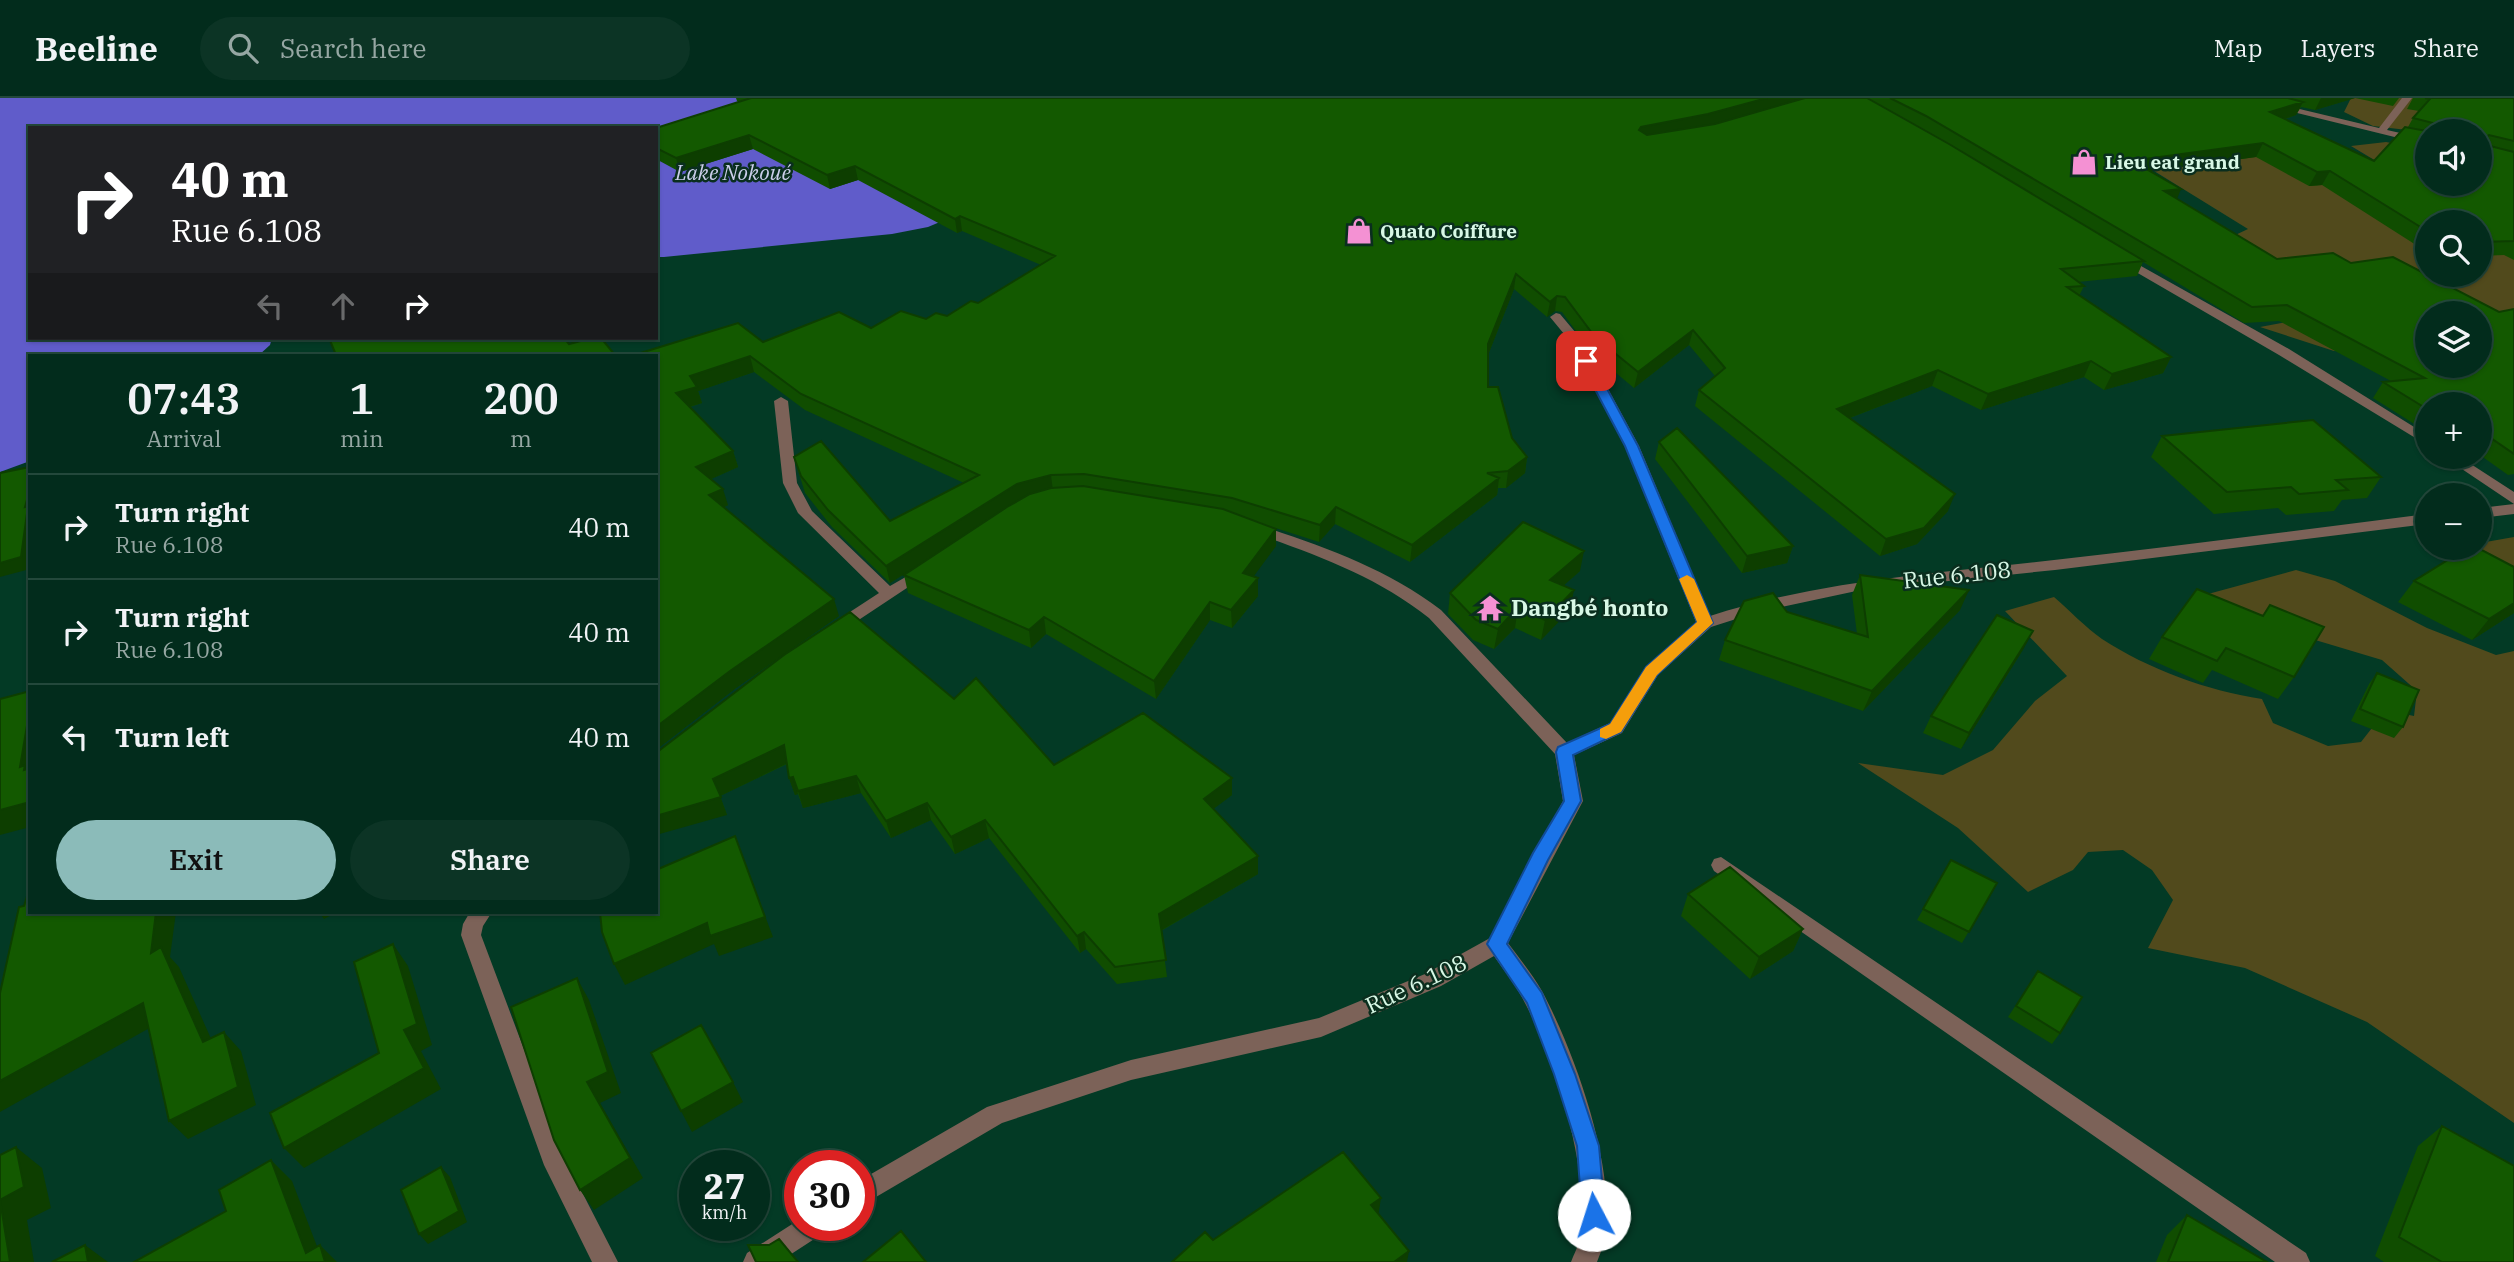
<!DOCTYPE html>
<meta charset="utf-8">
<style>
body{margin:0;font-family:"IBM Plex Serif",serif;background:#0c3425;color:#f1f3f6;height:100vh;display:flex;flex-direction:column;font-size:26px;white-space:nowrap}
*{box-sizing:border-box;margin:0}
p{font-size:23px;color:#96a7a3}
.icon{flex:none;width:38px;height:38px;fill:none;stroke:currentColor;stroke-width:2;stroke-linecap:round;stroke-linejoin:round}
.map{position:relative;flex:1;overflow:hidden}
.sheet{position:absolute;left:28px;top:256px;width:630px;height:560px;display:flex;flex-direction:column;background:#022c1c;border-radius:0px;box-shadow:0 2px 5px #0004,0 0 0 2px #23483b}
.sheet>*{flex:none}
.hud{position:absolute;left:28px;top:28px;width:630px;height:214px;border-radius:0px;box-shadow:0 2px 5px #0004,0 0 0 2px #23483b;background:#202124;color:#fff;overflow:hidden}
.tools{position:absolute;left:2415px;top:21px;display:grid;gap:14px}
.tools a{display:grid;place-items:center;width:77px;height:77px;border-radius:50%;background:#022c1c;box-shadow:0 2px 5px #0004,0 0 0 2px #23483b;font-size:35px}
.speed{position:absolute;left:679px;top:1052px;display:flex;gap:14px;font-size:35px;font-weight:700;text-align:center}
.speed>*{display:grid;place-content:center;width:91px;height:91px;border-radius:50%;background:#022c1c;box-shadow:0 2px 5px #0004,0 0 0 2px #23483b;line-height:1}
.speed small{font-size:18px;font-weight:400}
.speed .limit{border:10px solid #d22;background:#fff;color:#111}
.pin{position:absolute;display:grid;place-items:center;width:60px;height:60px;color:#fff;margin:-30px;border-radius:14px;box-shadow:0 4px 10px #0006}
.me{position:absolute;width:77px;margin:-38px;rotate:355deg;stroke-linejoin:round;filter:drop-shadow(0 0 5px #0008)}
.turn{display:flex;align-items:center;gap:24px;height:147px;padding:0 28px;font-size:32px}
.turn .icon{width:91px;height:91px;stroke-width:2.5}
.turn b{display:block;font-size:49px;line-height:60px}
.lanes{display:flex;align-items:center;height:66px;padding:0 28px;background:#0003;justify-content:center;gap:35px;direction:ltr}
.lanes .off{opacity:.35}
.eta{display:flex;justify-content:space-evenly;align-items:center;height:119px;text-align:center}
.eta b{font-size:42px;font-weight:600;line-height:49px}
.button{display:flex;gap:14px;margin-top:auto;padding:14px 28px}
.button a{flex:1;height:80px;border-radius:42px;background:#8bbbb9;color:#111;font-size:28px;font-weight:600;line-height:80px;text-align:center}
.button a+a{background:#0c3425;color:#f1f3f6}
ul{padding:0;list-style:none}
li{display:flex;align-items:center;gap:21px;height:105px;padding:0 28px;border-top:2px solid #23483b}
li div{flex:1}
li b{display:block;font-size:26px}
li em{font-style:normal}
header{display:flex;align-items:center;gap:42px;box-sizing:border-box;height:98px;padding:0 35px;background:#022c1c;border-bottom:2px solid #23483b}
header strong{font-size:33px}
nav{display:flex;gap:38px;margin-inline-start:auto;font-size:24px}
.search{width:490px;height:63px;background:#0c3425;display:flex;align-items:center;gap:18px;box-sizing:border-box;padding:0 24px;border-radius:38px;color:#96a7a3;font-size:26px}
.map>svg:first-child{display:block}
.green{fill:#514a1c;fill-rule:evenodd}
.water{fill:#605cca}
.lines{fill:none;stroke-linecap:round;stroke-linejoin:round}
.street{fill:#7c6258;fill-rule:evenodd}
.wall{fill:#104d00;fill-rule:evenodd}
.shaded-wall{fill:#0d3e00}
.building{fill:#135900;stroke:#0d3e00;stroke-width:2;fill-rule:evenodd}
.route{fill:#1a73e8;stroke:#114b97;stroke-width:2}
.slow{fill:#f59e0b}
.labels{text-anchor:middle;stroke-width:5;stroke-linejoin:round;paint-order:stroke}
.far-poi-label{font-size:19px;font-weight:bold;fill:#d8f8e6;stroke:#0a2e1e;text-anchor:start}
.far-water-label{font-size:21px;font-style:italic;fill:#cccfeb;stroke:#0a2e1e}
.street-label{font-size:23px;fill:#d8f8e6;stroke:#0a2e1e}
.poi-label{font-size:23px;font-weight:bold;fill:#d8f8e6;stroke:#0a2e1e;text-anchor:start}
</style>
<header>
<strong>Beeline</strong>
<div class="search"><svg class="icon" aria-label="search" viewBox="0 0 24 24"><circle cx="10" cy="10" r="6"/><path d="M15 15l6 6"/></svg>Search here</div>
<nav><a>Map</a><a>Layers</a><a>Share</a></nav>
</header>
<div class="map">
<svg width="2514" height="1164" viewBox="0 0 2514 1164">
<rect width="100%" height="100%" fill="#033a25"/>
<!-- green -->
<path class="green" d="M2351 0H2435L2407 32 2373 28 2344 14Z
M2126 14 2396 75 2351 48 2386 44 2427 52V86H2480L2514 74V262L2480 215H2427L2334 253 2260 229 2318 218 2298 173 2210 149 2248 131 2120 52ZM2427 124H2480V177H2427Z
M2514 439V488L2447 450H2480V445Z
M2296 472 2335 483 2427 530 2496 557 2514 553V1025L2367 924 2245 870 2148 850 2173 802 2152 772 2123 752 2088 754 2073 772 2028 794 1958 730 1858 665 1943 677 1993 652 2035 603 2067 578 2005 513 2054 499C2069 512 2085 529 2102 541 2148 571 2208 593 2262 601L2273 625 2328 648 2361 644 2386 612 2414 618 2417 593 2382 562 2225 515 2208 496Z"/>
<!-- water -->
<path class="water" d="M0 0H1096L947 121 928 129 892 136 664 159H656V30H30V240H272L270 247 259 257H30V363L0 374Z"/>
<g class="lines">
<!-- street -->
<path class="street" d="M2236 0H2253L2379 30 2402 0H2412L2387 32 2427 41V47Z
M2117 159H2125L2289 251 2427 337V347L2279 257 2117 163Z
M1556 215 1560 216 1581 241 1639 348 1710 518C1822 482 1938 475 2054 462 2179 448 2303 432 2427 416V426L2055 472 1861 492 1758 514 1711 529 1658 577 1622 635 1574 657 1583 703 1508 845C1520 861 1532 876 1542 893 1575 955 1616 1069 1605 1139 1604 1147 1600 1156 1597 1164H1571C1574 1156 1579 1147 1580 1139 1591 1074 1556 965 1526 907 1518 890 1505 874 1494 858L1441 888 1321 939 1131 982 1002 1025 859 1109V1083L987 1009 1131 962 1319 920 1425 876 1490 840 1563 703 1555 656 1429 520C1375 477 1313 456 1249 433L1246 430 1254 425 1259 427C1324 449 1386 470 1441 512L1567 645 1610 625 1646 569 1696 524 1625 348 1569 242 1550 219Z
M781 299 788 303 797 385 812 413 890 488 923 469 931 474 836 537 830 535 828 531 830 527 879 495 798 415 783 385 774 303Z
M2444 359H2460L2514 394V406Z
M2514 406V416L2480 420V410Z
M1721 759 2306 1155 2310 1164H2275L1714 773 1711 767 1714 761Z
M470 814H492L483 828 481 837 566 1063 618 1164H592L544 1067 461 837 463 826Z
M800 1121V1127H825L822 1136 779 1164H743L747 1155Z"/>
</g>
<!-- wall -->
<path class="wall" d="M736 0H2399L2393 8 2355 0 2315 12 2301 9 2296 17 2285 21 2374 63 2408 29 2413 20 2419 13 2407 11 2413 0H2514V162L2504 157 2480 158V124H2427V154L2322 87 2309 88 2256 59 2150 73 2177 101 2277 161 2351 165 2499 214 2514 211V376L2508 377 2480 357V306H2427V334L2373 300 2383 284 2391 283 2279 223 2244 225 2143 164 2137 178 2078 184 2084 188 2079 198 2171 259 2163 275 2104 292 2084 279 1981 312 1932 288 1850 320 1948 413 1917 446 1880 458 1695 308 1699 292 1715 278 1689 247 1634 290 1592 255 1562 214 1555 213 1547 219 1514 191 1488 257V289L1512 340 1527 359 1525 375 1506 390H1498L1497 397 1410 464 1335 426 1319 444 1266 427 1276 431V448L1253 478 1258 480V498L1232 530 1210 522 1156 601 1046 536 1031 550 908 495 904 477 928 461 890 485 832 429 805 395 794 359 890 423 964 385 805 312 754 274 698 293 702 305 690 309 733 353 738 369 711 381 728 407 724 409 839 518 736 590 656 652V257L871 230 947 218 978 205 1041 167 962 133 957 135 858 82 830 91 753 51 680 74 656 61V30L739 4 737 3ZM2427 33H2480L2427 86Z
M2162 338 2381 379 2367 400 2342 402 2334 413 2286 417 2278 410 2214 416 2151 359Z
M1659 344 1793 448 1787 465 1742 475 1655 361Z
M1580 473 1564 487 1570 512 1541 542 1515 530 1494 551 1473 542 1448 516 1450 495Z
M1860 477 1960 512 1863 613 1719 562 1725 542 1787 514 1857 536 1852 497Z
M2414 483 2514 515 2472 542 2398 504Z
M2263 518 2294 579 2278 601 2212 572 2203 585 2149 561 2162 539Z
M2024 550 1961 651 1923 635 1931 618Z
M2377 575 2403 629 2394 640 2351 623 2369 586Z
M954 601 1054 667 1232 680V697L1213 711 1258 758V776L1161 833 1167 879 1117 886 1086 851 1080 855 989 740 955 756 931 722 891 740 861 695 803 710 798 696 795 697 789 680 787 666 720 698 727 717 656 655Z
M1951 762 1997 785 1962 845 1917 822Z
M1688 796 1803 831 1793 853 1750 881 1681 818Z
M2038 873 2060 935 2052 946 2008 919Z
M2442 1028 2514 1164H2384L2375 1158 2418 1048Z
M2187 1117 2267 1164H2156L2167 1137Z"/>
<!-- shaded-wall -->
<path class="shaded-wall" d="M1767 0H1811L1705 29 1636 46 1639 32 1641 29Z
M2321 0H2355L2315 12Z
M2303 4 2296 17 2264 27 2270 14Z
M749 37 753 51 680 74 676 60Z
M2263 45 2256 59 2147 74 2137 62Z
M855 68 858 82 830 91 827 77Z
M2330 73 2322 87 2309 88 2317 74Z
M2181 91 2175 106 2164 93Z
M960 118 962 133 957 135 955 121Z
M1516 176 1514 191 1486 262 1488 246Z
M1557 198 1555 213 1547 219 1550 204Z
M1693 232 1689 247 1634 290 1638 274Z
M750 258 754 274 698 293 702 305 681 311 676 295 690 278Z
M2171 259 2163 275 2104 292 2112 276Z
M2091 263 2084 279 1981 312 1988 296Z
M1938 272 1932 288 1831 327 1837 311Z
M733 353 738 369 702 385 696 369Z
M1527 359 1525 375 1506 390 1508 373Z
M1051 377 1053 393 1020 403 890 485 886 468 1017 386Z
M1499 380 1497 397 1410 464 1412 447Z
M30 391V471L0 479V465L25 409Z
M723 391 728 407 715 414 709 397Z
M1955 396 1948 413 1917 446 1880 458 1886 441Z
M1336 409 1335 426 1319 444 1320 427Z
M1276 431V448L1243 493V475Z
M1793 448 1787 465 1742 475 1747 458Z
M1584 453 1580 473 1547 502 1550 482Z
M1258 480V498L1232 530 1231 512Z
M1574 492 1570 512 1541 542 1545 522Z
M1969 492 1960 512 1863 613 1872 593Z
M834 501 839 518 736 590 656 652V629L730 573Z
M1210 504V522L1156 601 1154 583Z
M2514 505V515L2472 542 2489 521Z
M1518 509 1515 530 1494 551 1498 531Z
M1044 519 1046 536 1031 550 1029 532Z
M2033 533 2024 550 1961 651 1969 635Z
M30 610V680L20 669Z
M784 647 790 664 720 698 727 717 656 737V718L713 681Z
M856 678 861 695 803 710 798 693Z
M793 679 798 696 795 697 789 680Z
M1232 680V697L1204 718V701Z
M30 704V729L0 737V712Z
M927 705 931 722 891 740 886 723Z
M985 722 989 740 955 756 951 739Z
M735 738 773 839 719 858 714 846 625 887 614 866Z
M1258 758V776L1160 833 1159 816Z
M156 814H176L170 859 179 869 221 963 203 944 151 855Z
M319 814H337L324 821Z
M1803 831 1793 853 1750 881 1759 859Z
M1084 834 1086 851 1080 855 1077 838Z
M393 846 408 868 432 947 421 953 441 991 304 1070 284 1050 404 932Z
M577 880 589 902 621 995 600 1005 643 1080 594 1112 580 1092 587 984Z
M143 905 162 923 0 1014V983Z
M224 934 241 953 256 1007 188 1041 169 1023Z
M733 984 743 1004 692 1034 681 1013Z
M16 1049 42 1070 51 1110 27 1122 34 1164H10L0 1102Z
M271 1062 292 1083 323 1164 306 1155Z
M441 1069 450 1079 467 1124 428 1146 419 1136Z
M1381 1100 1378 1119 1371 1107Z
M85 1147 108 1164H88Z
M320 1147 337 1164H325Z
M1409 1153 1407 1164H1394Z"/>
<!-- building -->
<path class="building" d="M751 0H1767L1708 16 1641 29 1639 32 1647 37 1715 26 1805 0H1867L1949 46 2144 163 2061 171 2084 188 2067 189 2171 259 2112 276 2091 263 1988 296 1938 272 1837 311 1955 396 1924 430 1886 441 1699 292 1725 270 1693 232 1638 274 1595 239 1565 199 1557 198 1550 204 1516 176 1488 246V289H1498L1512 340 1527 359 1508 373 1487 375 1499 380 1412 447 1336 409 1320 427 1232 400 1084 376 1051 377 1017 386 886 468 828 412 801 378 794 359 821 343 890 423 979 377 801 296 750 258 690 278 697 289 676 295 733 353 696 369 723 391 709 397 834 501 730 573 656 629V257H634L738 225 763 244 839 214 871 230 901 213 926 221 936 215 947 218 971 203 978 205 1055 158 960 118 955 121 855 68 827 77 749 37 676 60 656 50V30Z
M1890 0H2288L2303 4 2270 14 2374 63 2405 29 2427 33V86H2480V33H2437V26L2413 20 2430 1 2425 0H2514V43L2489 37 2486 39V47L2514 54V143L2480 144V124H2427V133L2330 73 2317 74 2263 45 2137 62 2150 68 2143 69 2181 91 2164 93 2277 161 2333 155 2351 165 2393 159 2499 214 2514 211V356L2482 334 2480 335V306H2427V311L2383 284 2425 280 2287 207 2252 209 1926 18ZM2427 215H2480V268H2427Z
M329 240H564L569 246 592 240H601L615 257H336Z
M2313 322 2381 379 2336 382 2348 392 2299 396 2291 389 2227 394 2162 338Z
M1677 330 1793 448 1747 458 1659 344Z
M30 369V391L25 409 28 408 21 459 0 465V375Z
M1083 388 1223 411 1276 431 1243 475 1258 480 1231 512 1210 504 1154 583 1044 519 1029 532 904 477 1007 409 1030 396 1051 390Z
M1523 424 1584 453 1550 482 1574 492 1545 522 1518 509 1498 531 1476 522 1450 495Z
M2474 450H2478L2514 469V505L2489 521 2414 483 2456 457Z
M1860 477 1969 492 1872 593 1725 542 1744 503 1773 495 1787 514 1868 539Z
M2197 491 2263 518 2270 507 2324 529 2294 579 2226 550 2217 563 2162 539Z
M850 514 954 601 976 580 1054 667 1143 615 1232 680 1204 701 1258 758 1159 816 1166 862 1115 869 1084 834 1077 838 985 722 951 739 927 705 886 723 856 678 798 693 793 679 789 680 784 647 713 681 721 699 656 718V655L784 557Z
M1997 517 2033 533 1969 635 1931 618Z
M2377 575 2419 592 2403 629 2360 611Z
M30 593V610L20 669 25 667 24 672 30 670V704L0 712V601Z
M735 738 765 819 710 838 707 825 614 866 602 834 600 814H656V772Z
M1951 762 1997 785 1969 834 1923 811Z
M1730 769 1803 831 1759 859 1688 796Z
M30 789V814H156L151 855 161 849 203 944 224 934 238 989 169 1023 143 905 0 983V895L19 809 24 808Z
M393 846 417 926 404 932 424 970 284 1050 270 1015 379 955 354 864Z
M2038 873 2082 899 2060 935 2016 908Z
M577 880 608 974 587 984 630 1060 580 1092 554 1042 511 909Z
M701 927 733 984 681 1013 651 955Z
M2442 1028 2514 1068V1164H2442L2399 1139Z
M16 1049 24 1089 0 1102V1057Z
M1343 1054 1381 1100 1371 1107 1409 1153 1394 1164H1172L1205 1134 1213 1142Z
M271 1062 306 1155 320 1147 325 1164H134L226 1113 219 1092Z
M441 1069 459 1113 419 1136 401 1092Z
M0 1102 10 1164H0Z
M2187 1117 2267 1164H2168Z
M901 1133 926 1164H863Z
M779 1141 798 1164H756L748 1147H769Z
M85 1147 88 1164H52Z"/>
<!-- route -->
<path class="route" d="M1586 259 1592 263 1638 348 1713 525 1657 577 1621 634 1573 657 1581 703 1548 762 1507 846 1542 895 1575 976 1599 1048 1605 1117 1602 1125 1594 1128 1586 1125 1582 1117 1577 1048 1554 976 1527 905 1487 846 1533 755 1564 703 1556 654 1558 649 1610 626 1646 569 1697 524 1625 348 1580 263Z"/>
<!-- slow -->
<path class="slow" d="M1687 477 1694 481 1713 525 1657 577 1621 634 1606 641 1600 639V631L1610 626 1646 569 1697 524 1679 481Z"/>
<!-- icons -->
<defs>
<g id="shop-bare" transform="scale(2.1)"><path d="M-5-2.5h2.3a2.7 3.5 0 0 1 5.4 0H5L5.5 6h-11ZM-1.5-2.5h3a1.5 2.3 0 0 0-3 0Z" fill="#f491d3" stroke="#0a2e1e" stroke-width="2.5" paint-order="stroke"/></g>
<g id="temple-bare" transform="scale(2.1)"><path d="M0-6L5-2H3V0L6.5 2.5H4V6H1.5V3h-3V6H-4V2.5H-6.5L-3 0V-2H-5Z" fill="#f491d3" stroke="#0a2e1e" stroke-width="2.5" paint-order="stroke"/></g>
</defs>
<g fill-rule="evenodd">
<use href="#shop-bare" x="2084" y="64"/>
<use href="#shop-bare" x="1359" y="133"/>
<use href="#temple-bare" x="1490" y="510"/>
</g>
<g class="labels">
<!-- far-poi labels -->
<g class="far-poi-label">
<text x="2105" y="71">Lieu eat grand</text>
<text x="1380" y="140">Quato Coiffure</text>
</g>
<!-- far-water labels -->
<g class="far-water-label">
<text x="733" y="82">Lake Nokoué</text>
</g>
<!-- street labels -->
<g class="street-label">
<text transform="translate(1957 477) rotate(-6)" y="8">Rue 6.108</text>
<text transform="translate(1416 886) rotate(-25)" y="8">Rue 6.108</text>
</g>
<!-- poi labels -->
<g class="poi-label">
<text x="1511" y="518">Dangbé honto</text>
</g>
</g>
</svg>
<div class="tools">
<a><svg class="icon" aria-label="sound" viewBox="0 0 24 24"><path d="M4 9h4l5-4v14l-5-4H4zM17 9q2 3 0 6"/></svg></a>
<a><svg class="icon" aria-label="search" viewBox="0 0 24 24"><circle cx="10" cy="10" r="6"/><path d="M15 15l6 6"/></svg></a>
<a><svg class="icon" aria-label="layers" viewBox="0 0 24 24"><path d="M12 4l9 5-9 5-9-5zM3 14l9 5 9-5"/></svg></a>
<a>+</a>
<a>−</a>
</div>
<div class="speed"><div>27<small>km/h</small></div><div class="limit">30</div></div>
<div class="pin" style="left:1586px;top:263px;background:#d93025"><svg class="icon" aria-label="arrive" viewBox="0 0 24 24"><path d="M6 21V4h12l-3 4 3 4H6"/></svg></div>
<svg class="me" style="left:1594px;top:1117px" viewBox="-20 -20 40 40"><circle r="19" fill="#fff"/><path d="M0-13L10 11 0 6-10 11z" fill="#1a73e8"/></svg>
<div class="hud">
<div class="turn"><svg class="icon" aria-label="right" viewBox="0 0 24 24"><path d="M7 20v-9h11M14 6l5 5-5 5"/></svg><div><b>40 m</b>Rue 6.108</div></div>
<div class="lanes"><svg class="icon off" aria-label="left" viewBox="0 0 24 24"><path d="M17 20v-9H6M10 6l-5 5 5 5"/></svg><svg class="icon off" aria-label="ahead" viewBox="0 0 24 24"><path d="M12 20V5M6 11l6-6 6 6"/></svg><svg class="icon" aria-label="right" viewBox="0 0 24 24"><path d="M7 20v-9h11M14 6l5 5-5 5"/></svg></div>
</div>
<section class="sheet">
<div class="eta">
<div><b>07:43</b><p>Arrival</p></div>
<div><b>1</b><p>min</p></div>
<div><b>200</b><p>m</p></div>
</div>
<ul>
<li><svg class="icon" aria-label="right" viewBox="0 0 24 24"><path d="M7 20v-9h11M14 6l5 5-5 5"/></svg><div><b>Turn right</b><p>Rue 6.108</p></div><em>40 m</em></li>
<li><svg class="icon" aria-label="right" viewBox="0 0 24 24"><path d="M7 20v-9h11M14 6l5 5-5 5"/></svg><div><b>Turn right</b><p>Rue 6.108</p></div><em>40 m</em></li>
<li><svg class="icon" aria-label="left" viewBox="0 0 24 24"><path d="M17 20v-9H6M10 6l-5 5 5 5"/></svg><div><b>Turn left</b></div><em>40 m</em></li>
</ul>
<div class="button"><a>Exit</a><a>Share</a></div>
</section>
</div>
